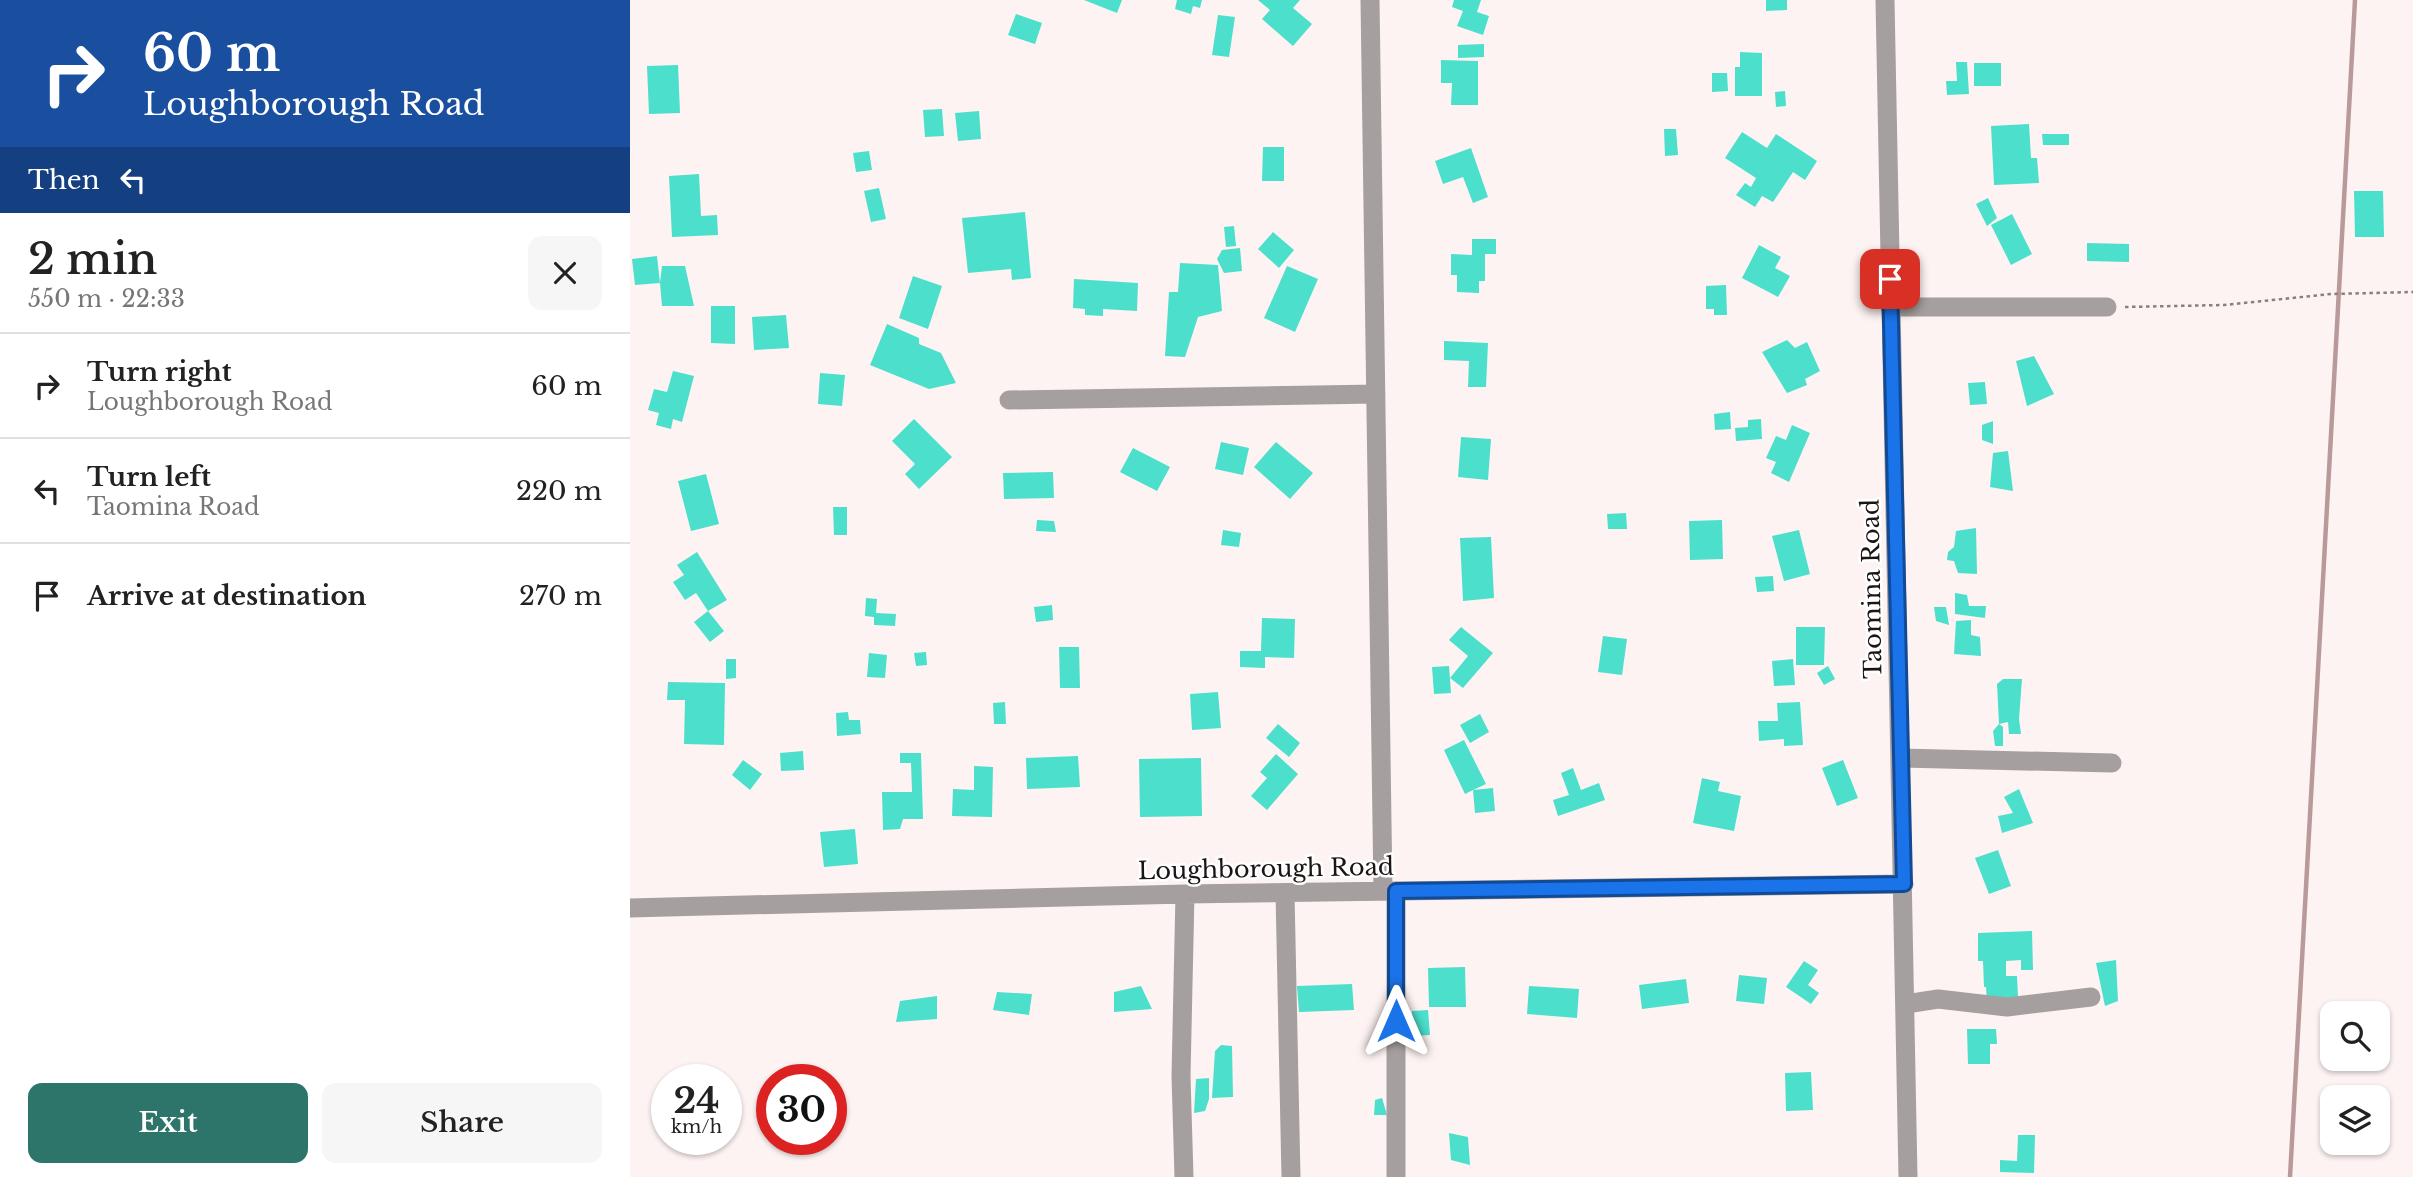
<!DOCTYPE html>
<meta charset="utf-8">
<style>
body{margin:0;font-family:"Libre Baskerville",serif;background:#f6f6f6;color:#222;height:100vh;display:flex;flex-direction:column;font-size:26px;white-space:nowrap}
*{box-sizing:border-box;margin:0}
p{font-size:23px;color:#767676}
.icon{flex:none;width:38px;height:38px;fill:none;stroke:currentColor;stroke-width:2;stroke-linecap:round;stroke-linejoin:round}
.map{position:relative;flex:1;overflow:hidden}
.sheet{display:flex;flex-direction:column;background:#fff;width:630px}
.sheet>*{flex:none}
.top-card{background:#1a4fa0;color:#fff;overflow:hidden}
.fabs{position:absolute;left:1690px;top:1001px;display:grid;gap:14px}
.fabs a{display:grid;place-items:center;width:70px;height:70px;border-radius:14px;background:#fff;box-shadow:0 2px 5px #0004;font-size:35px}
.speed{position:absolute;left:21px;top:1064px;display:flex;gap:14px;font-size:35px;font-weight:700;text-align:center}
.speed>*{display:grid;place-content:center;width:91px;height:91px;border-radius:50%;background:#fff;box-shadow:0 2px 5px #0004;line-height:1}
.speed small{font-size:18px;font-weight:400}
.speed .limit{border:10px solid #d22;background:#fff;color:#111}
.pin{position:absolute;display:grid;place-items:center;width:60px;height:60px;color:#fff;margin:-30px;border-radius:14px;box-shadow:0 4px 10px #0006}
.me{position:absolute;width:77px;margin:-38px;rotate:0deg;stroke-linejoin:round;filter:drop-shadow(0 0 5px #0008)}
.turn{display:flex;align-items:center;gap:24px;height:147px;padding:0 28px;font-size:32px}
.turn .icon{width:91px;height:91px;stroke-width:2.5}
.turn b{display:block;font-size:49px;line-height:60px}
.then{display:flex;align-items:center;height:66px;padding:0 28px;background:#0003;gap:14px;font-size:26px}
.round{display:grid;place-items:center;flex:none;width:74px;height:74px;border-radius:14px;background:#f6f6f6}
.overview{display:flex;align-items:center;justify-content:space-between;height:119px;padding:0 28px}
h1{font-size:42px;font-weight:600;line-height:52px}
.primary-button{display:flex;gap:14px;margin-top:auto;padding:14px 28px}
.primary-button a{flex:1;height:80px;border-radius:14px;background:#2d746a;color:#fff;font-size:28px;font-weight:600;line-height:80px;text-align:center}
.primary-button a+a{background:#f6f6f6;color:#222}
ul{padding:0;list-style:none}
li{display:flex;align-items:center;gap:21px;height:105px;padding:0 28px;border-top:2px solid #e0e0e0}
li div{flex:1}
li b{display:block;font-size:26px}
li em{font-style:normal}
main{display:flex;flex:1;min-height:0}
.map>svg:first-child{display:block}
.lines{fill:none;stroke-linecap:round;stroke-linejoin:round}
.stream{stroke:#ba999a;stroke-width:4.5}
.building{fill:#4bdfcc}
.path{stroke:#887f7f;stroke-width:2.5;stroke-dasharray:3.5 3.5;stroke-linecap:butt}
.minor{stroke:#a69f9f;stroke-width:19}
.route-casing{stroke:#114b97;stroke-width:18}
.route{stroke:#1a73e8;stroke-width:12}
.labels{text-anchor:middle;stroke-width:5;stroke-linejoin:round;paint-order:stroke}
.street-label{font-size:24px;fill:#1b1515;stroke:#fff}
</style>
<main>
<section class="sheet">
<div class="top-card">
<div class="turn"><svg class="icon" aria-label="right" viewBox="0 0 24 24"><path d="M7 20v-9h11M14 6l5 5-5 5"/></svg><div><b>60 m</b>Loughborough Road</div></div>
<div class="then">Then<svg class="icon" aria-label="left" viewBox="0 0 24 24"><path d="M17 20v-9H6M10 6l-5 5 5 5"/></svg></div>
</div>
<div class="overview"><div><h1>2 min</h1><p>550 m · 22:33</p></div><a class="round"><svg class="icon" aria-label="close" viewBox="0 0 24 24"><path d="M6 6l12 12M18 6L6 18"/></svg></a></div>
<ul>
<li><svg class="icon" aria-label="right" viewBox="0 0 24 24"><path d="M7 20v-9h11M14 6l5 5-5 5"/></svg><div><b>Turn right</b><p>Loughborough Road</p></div><em>60 m</em></li>
<li><svg class="icon" aria-label="left" viewBox="0 0 24 24"><path d="M17 20v-9H6M10 6l-5 5 5 5"/></svg><div><b>Turn left</b><p>Taomina Road</p></div><em>220 m</em></li>
<li><svg class="icon" aria-label="arrive" viewBox="0 0 24 24"><path d="M6 21V4h12l-3 4 3 4H6"/></svg><div><b>Arrive at destination</b></div><em>270 m</em></li>
</ul>
<div class="primary-button"><a>Exit</a><a>Share</a></div>
</section>
<div class="map">
<svg width="1783" height="1177" viewBox="0 0 1783 1177">
<rect width="100%" height="100%" fill="#fef3f3"/>
<g class="lines">
<!-- stream -->
<path class="stream" d="M1660 1177 1725 0"/>
</g>
<!-- building -->
<path class="building" d="M454 0H492L487 13Z
M547 0H572L570 8 563 6 561 14 545 9Z
M628 0H670L663 8 682 24 663 46 632 19 640 10Z
M824 0H851L847 12 859 16 853 35 827 26 833 11 822 7Z
M1136 0H1157V10L1136 11Z
M386 14 412 23 405 44 378 35Z
M588 15 605 17 599 57 582 55Z
M854 44V57L828 58V45Z
M1110 52 1132 53V96H1105V67H1110Z
M811 60 848 61V105H821L822 83H811Z
M1326 62H1337L1339 94 1317 95 1316 81H1327Z
M1344 63H1371V86H1344Z
M48 65 50 113 19 114 17 66Z
M1082 73H1097L1098 91 1082 92Z
M1155 91 1156 106 1146 107 1145 92Z
M312 109 314 136 295 137 293 110Z
M349 111 351 139 328 141 325 113Z
M1399 124 1401 158H1407L1409 183 1364 185 1361 126Z
M1034 129H1046L1048 155 1035 156Z
M1112 132 1137 148 1146 134 1187 161 1175 180 1163 172 1143 202 1132 196 1125 207 1106 195 1115 183 1121 187 1126 178 1095 158Z
M1412 134H1439V145H1413Z
M633 147H654V181H632Z
M841 148 858 197 843 203 833 177 813 184 805 161Z
M239 151 242 170 226 172 223 153Z
M69 174 71 216 87 215 88 235 42 237 39 176Z
M249 188 256 219 241 222 234 191Z
M1724 191H1753L1754 237H1725Z
M1358 198 1367 218 1357 226 1346 204Z
M395 212 401 278 382 280 381 269 338 273 332 218Z
M1382 214 1402 254 1381 265 1361 225Z
M604 226 606 246 596 247 594 227Z
M643 232 664 250 649 268 628 249Z
M842 239H866V254H855V281H849V293L827 292V275H821V254L842 255Z
M1457 243 1499 244V262L1457 261Z
M1129 245 1151 257 1145 268 1160 276 1148 297 1112 278Z
M610 248 612 271 594 273 587 259 592 250Z
M27 256 30 283 5 285 2 259Z
M550 263 588 265 592 311 568 317 555 357 535 356 539 292H548Z
M32 266H55L64 306H32L30 283Z
M657 266 688 279 665 332 634 318Z
M283 276 312 286 298 329 269 318Z
M444 279 508 283 507 311 473 309V316L455 315V309L443 308Z
M1096 285 1097 315H1084V309H1076V286Z
M81 306H105V344L81 343Z
M156 315 159 348 124 350 122 317Z
M257 324 289 338V344L311 353 326 383 299 389 240 365Z
M1157 340 1165 348 1177 342 1190 371 1175 379 1177 385 1157 393 1132 352Z
M814 341 858 343 856 387H838L839 361 814 360Z
M1404 356 1424 394 1397 406 1386 361Z
M43 371 64 376 52 422 43 419 41 429 26 425 29 413 18 410 24 389 37 392Z
M190 373 215 375 212 406 188 404Z
M1355 382 1357 404 1340 405 1338 383Z
M1100 412 1101 429 1085 430 1084 414Z
M284 419 322 457 289 489 275 474 285 464 262 441Z
M1131 419 1132 439 1106 441 1105 428 1118 427V420Z
M1363 421V444L1352 440V425Z
M1162 425 1180 433 1159 482 1141 473 1146 462 1136 458 1146 436 1156 440Z
M831 437 861 439 858 480 828 477Z
M591 442 619 448 613 475 585 469Z
M646 442 683 473 660 499 624 467Z
M503 448 540 467 527 491 490 472Z
M1378 451 1383 491 1360 487 1363 453Z
M423 472 424 498 374 499 373 473Z
M76 474 89 524 61 531 48 481Z
M203 507H217V535H204Z
M996 513 997 529H978L977 514Z
M407 520 424 521 426 532 406 531Z
M1092 520 1093 559 1060 560 1059 521Z
M1346 528 1347 574 1328 573 1324 561 1317 560 1318 552 1324 547 1326 531Z
M593 530 611 533 609 547 591 545Z
M1169 530 1180 574 1154 581 1142 536Z
M861 537 864 598 833 601 830 538Z
M67 552 97 600 78 611 66 593 55 600 43 582 54 575 47 565Z
M1143 576 1144 591 1127 592 1125 577Z
M1325 593 1337 595 1339 606H1356L1355 618 1325 614Z
M236 598 247 599 246 613 266 614 265 626 244 625V617L235 616Z
M422 605 423 620 406 622 404 607Z
M1304 607H1316L1319 625 1306 621Z
M78 611 94 631 80 642 64 622Z
M632 618 665 619 664 658 635 657V668L610 667V651H631Z
M1341 620V635L1350 637 1351 656 1324 654 1326 621Z
M831 627 863 653 833 688 820 678 838 656 819 640Z
M1166 627H1195L1194 665H1166Z
M973 636 997 639 992 675 968 672Z
M429 647H449L450 688H430Z
M296 652 297 665 286 666 284 653Z
M239 653 257 655 255 678 237 677Z
M96 659H106V678L96 679Z
M1163 659 1165 685 1144 686 1142 661Z
M819 666 821 693 804 694 802 667Z
M1198 666 1205 679 1194 685 1187 673Z
M1373 679H1392L1389 719 1391 734H1379L1378 722 1369 724 1367 684Z
M38 682 95 683 94 745 54 744 55 700H37Z
M588 692 591 728 562 730 560 694Z
M375 702 376 724H364L363 703Z
M1170 702 1173 745 1154 746V739L1129 741 1128 721H1148L1147 703Z
M218 712 219 720H230L231 734 207 736 206 713Z
M850 714 859 732 840 743 830 725Z
M648 724 670 743 659 757 636 738Z
M1369 724 1373 727V746H1365L1363 731Z
M834 740 856 784 843 790 863 788 865 811 845 813 843 790 835 794 814 750Z
M173 751 174 770 151 771 150 753Z
M270 753H291L293 819H273L270 829 253 830 252 792H282L281 763H270Z
M646 754 668 774 637 810 621 796 637 778 630 772Z
M448 756 450 787 397 789 396 758Z
M571 758 572 816 510 817 509 759Z
M113 760 132 774 120 790 102 775Z
M1213 760 1228 798 1207 806 1192 768Z
M344 766 363 767 362 817 322 816 323 789 344 790Z
M943 768 951 790 969 783 975 800 928 816 923 800 939 795 931 773Z
M1072 778 1090 782 1088 791 1111 796 1104 831 1063 823Z
M1389 789 1403 823 1372 833 1368 816 1383 813 1374 797Z
M225 829 228 864 194 867 190 832Z
M1368 850 1381 886 1359 894 1345 858Z
M1402 931 1403 970H1391V960L1376 961V976H1387L1388 997 1357 1002 1356 987H1354L1353 961H1348V933Z
M1486 960 1488 1001 1475 1006 1466 963Z
M1174 961 1188 970 1178 985 1189 993 1181 1004 1156 987Z
M835 967 836 1007H799L798 968Z
M1109 975 1137 978 1134 1004 1106 1001Z
M1056 979 1059 1003 1012 1009 1009 985Z
M722 984 724 1010 669 1012 667 986Z
M511 986 522 1009 484 1012V992Z
M899 986 949 989 947 1018 897 1014Z
M367 992 402 994 399 1015 363 1010Z
M307 996V1019L266 1022 270 1001Z
M798 1010 800 1035 783 1036 782 1011Z
M1337 1029H1366L1367 1044H1360V1064H1338Z
M591 1045 602 1046 603 1097 582 1098 585 1051Z
M1181 1072 1183 1110 1156 1111 1155 1073Z
M579 1078V1099L575 1111 564 1113 566 1079Z
M752 1098 757 1115H744L745 1100Z
M819 1133 838 1137 840 1165 821 1160Z
M1388 1135H1405L1404 1173 1370 1172V1160L1387 1161Z"/>
<g class="lines">
<!-- path -->
<path class="path" d="M1495 307 1594 305 1701 294 1783 292"/>
<!-- minor -->
<path class="minor" d="M740 0 753 891
M1255 0 1278 1177
M1260 307H1477
M379 400 746 394
M1271 758 1482 763
M766 891V1177
M655 893 661 1177
M0 908 555 894 1274 884
M1276 1004 1308 999 1377 1007 1461 997
M554 1177 551 1076 555 894"/>
</g>
<g class="lines">
<!-- route casing -->
<g class="route-casing">
<path id="route" d="M766 1021V891L1274 884 1260 279"/>
</g>
<!-- route -->
<use href="#route" class="route"/>
</g>
<g class="labels">
<!-- street labels -->
<g class="street-label">
<text transform="translate(1242 589) rotate(-91)" y="8">Taomina Road</text>
<text transform="translate(636 869) rotate(-1)" y="8">Loughborough Road</text>
</g>
</g>
</svg>
<div class="fabs">
<a><svg class="icon" aria-label="search" viewBox="0 0 24 24"><circle cx="10" cy="10" r="6"/><path d="M15 15l6 6"/></svg></a>
<a><svg class="icon" aria-label="layers" viewBox="0 0 24 24"><path d="M12 4l9 5-9 5-9-5zM3 14l9 5 9-5"/></svg></a>
</div>
<div class="speed"><div>24<small>km/h</small></div><div class="limit">30</div></div>
<div class="pin" style="left:1260px;top:279px;background:#d93025"><svg class="icon" aria-label="arrive" viewBox="0 0 24 24"><path d="M6 21V4h12l-3 4 3 4H6"/></svg></div>
<svg class="me" style="left:766px;top:1021px" viewBox="-20 -20 40 40"><path d="M0-17L14 15 0 8-14 15z" fill="#1a73e8" stroke="#fff" stroke-width="4"/></svg>
</div>
</main>
